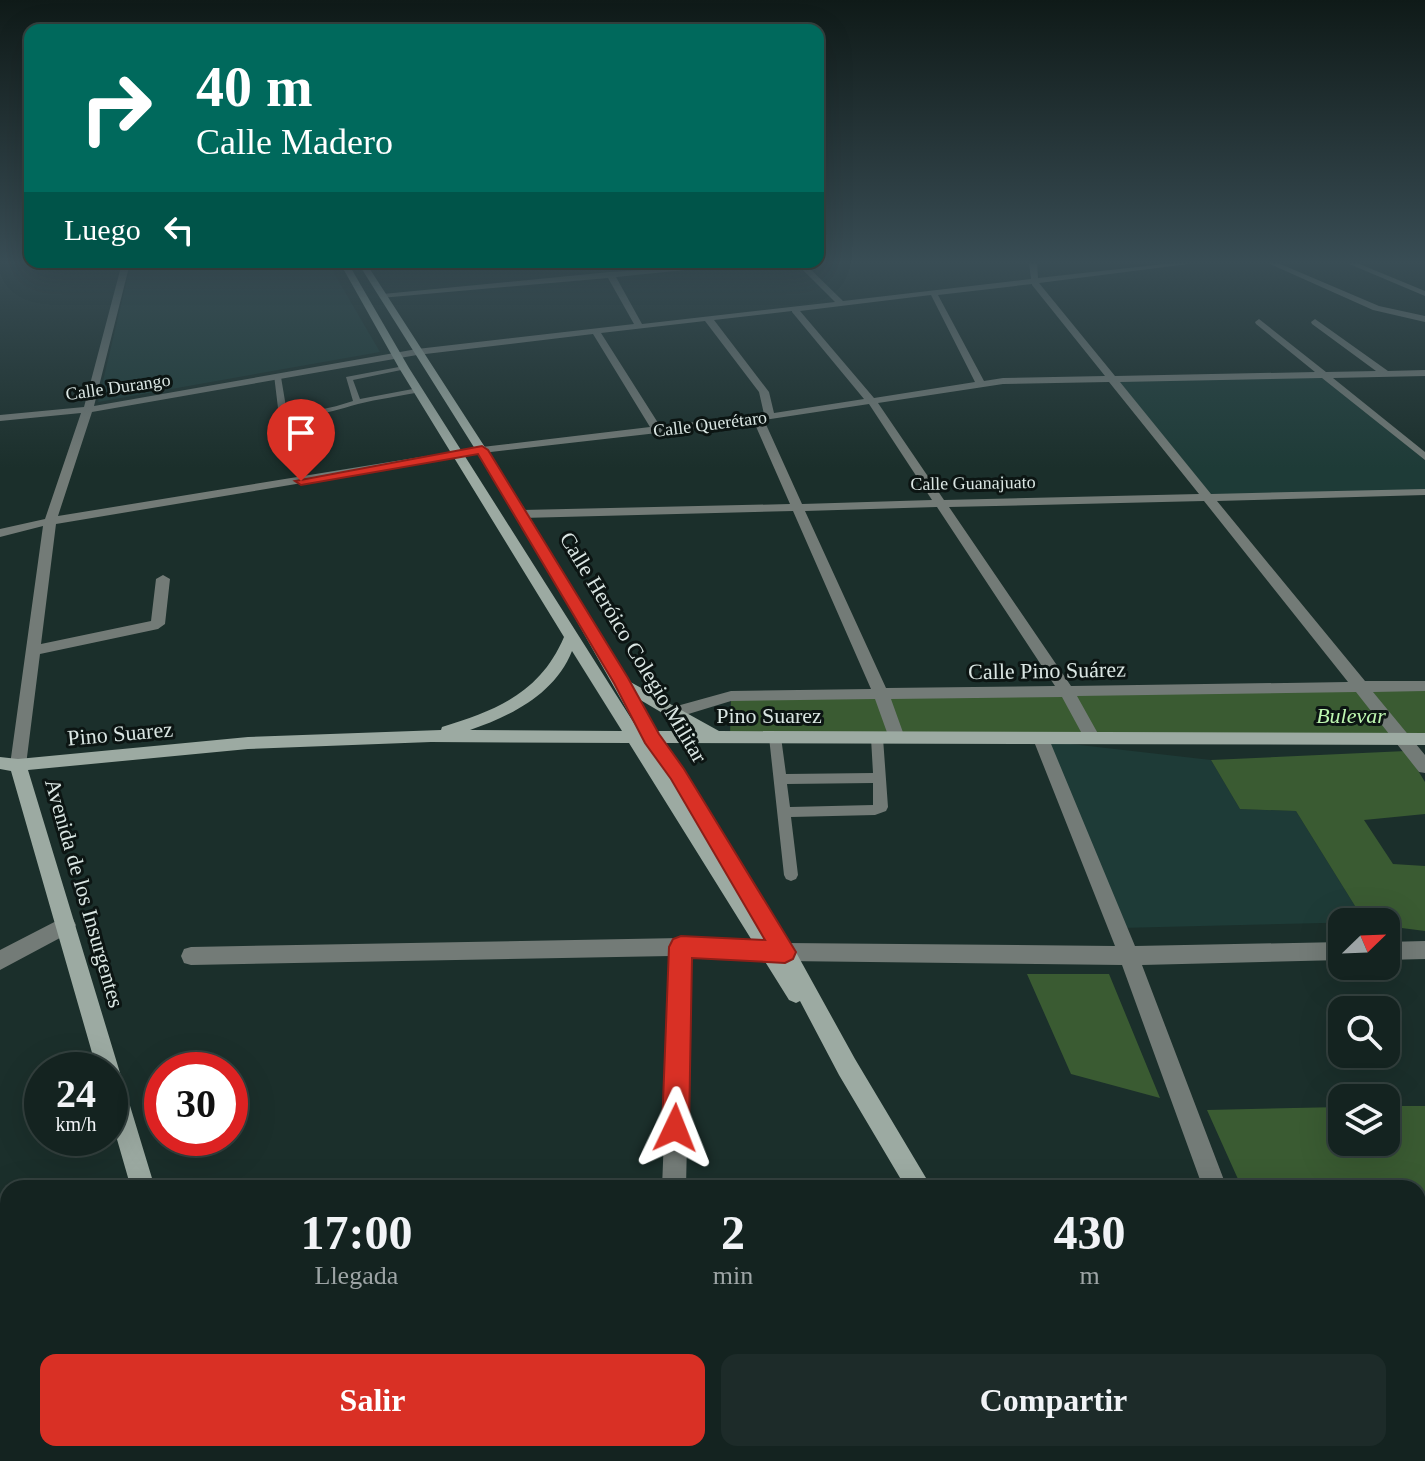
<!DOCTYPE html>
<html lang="es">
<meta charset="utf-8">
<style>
body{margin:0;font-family:"Times New Roman",serif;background:#1d2b29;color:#f1f3f6;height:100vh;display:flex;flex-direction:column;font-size:30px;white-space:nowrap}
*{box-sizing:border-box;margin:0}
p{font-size:26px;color:#9da4a5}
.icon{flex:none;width:44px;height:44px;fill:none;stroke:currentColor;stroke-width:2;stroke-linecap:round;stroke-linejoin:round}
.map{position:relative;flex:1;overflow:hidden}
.panel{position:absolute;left:0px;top:1180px;width:1426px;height:282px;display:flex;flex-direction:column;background:#142320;border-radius:24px 24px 0 0;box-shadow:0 8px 32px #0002,0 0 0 2px #33403e}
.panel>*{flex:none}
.guide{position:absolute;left:24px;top:24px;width:800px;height:244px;border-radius:16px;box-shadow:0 8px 32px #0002,0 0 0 2px #33403e;background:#00695c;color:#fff;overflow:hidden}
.needle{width:52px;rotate:67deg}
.controls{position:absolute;left:1328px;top:908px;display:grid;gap:16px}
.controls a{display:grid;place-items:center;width:72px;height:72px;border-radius:16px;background:#142320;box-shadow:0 8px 32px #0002,0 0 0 2px #33403e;font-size:40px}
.speed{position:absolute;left:24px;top:1052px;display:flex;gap:16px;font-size:40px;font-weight:700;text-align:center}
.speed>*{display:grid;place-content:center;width:104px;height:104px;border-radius:50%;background:#142320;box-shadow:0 8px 32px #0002,0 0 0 2px #33403e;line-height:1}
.speed small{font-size:20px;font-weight:400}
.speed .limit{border:12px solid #d22;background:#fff;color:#111}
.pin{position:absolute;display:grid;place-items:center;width:68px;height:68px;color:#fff;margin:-82px -34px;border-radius:50% 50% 50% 0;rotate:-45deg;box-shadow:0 0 8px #0007}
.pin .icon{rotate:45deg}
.me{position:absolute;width:88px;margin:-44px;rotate:2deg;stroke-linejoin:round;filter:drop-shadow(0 0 6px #0008)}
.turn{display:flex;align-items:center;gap:28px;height:168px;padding:0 40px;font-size:36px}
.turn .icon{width:104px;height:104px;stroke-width:2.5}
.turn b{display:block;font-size:56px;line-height:68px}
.then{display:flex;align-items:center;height:76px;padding:0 40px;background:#0003;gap:16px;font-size:30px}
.eta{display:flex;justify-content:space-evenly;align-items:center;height:136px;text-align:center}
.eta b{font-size:48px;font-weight:600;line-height:56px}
.primary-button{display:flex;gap:16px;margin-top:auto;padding:16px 40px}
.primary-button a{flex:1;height:92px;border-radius:16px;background:#d93025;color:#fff;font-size:32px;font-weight:600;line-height:92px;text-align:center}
.primary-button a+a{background:#1d2b29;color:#f1f3f6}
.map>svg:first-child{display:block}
.built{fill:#1e3b37}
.green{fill:#3a5b32}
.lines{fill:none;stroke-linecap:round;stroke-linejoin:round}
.lane{fill:#737b77;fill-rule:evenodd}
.street{fill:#737b77;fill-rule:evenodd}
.secondary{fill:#9caaa2;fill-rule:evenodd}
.route{fill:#d93025;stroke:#8d1f18;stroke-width:2}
.labels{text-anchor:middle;stroke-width:6;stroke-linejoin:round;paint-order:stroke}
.far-street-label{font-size:18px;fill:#dae6e3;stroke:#0c1513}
.street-label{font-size:22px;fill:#dae6e3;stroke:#0c1513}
.park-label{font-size:22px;font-style:italic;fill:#bdf6b0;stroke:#0c1513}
</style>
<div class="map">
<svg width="1425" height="1461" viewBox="0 0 1425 1461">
<rect width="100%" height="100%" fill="#1b2f2b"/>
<!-- built -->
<path class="built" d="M131 263H328L380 352 98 402Z
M1322 374 1425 457V492L1207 496 1110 378Z
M1045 741 1211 760 1240 809 1296 811 1365 922 1120 928Z"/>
<!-- green -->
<path class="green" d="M1425 686V739L730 737 731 696Z
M1406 751 1425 782V814L1364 820 1393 864 1425 866V931L1386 926V922H1365L1296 811 1240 809 1211 760Z
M1027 974H1109L1160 1098 1071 1074Z
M1386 1106H1425V1286H1418V1188H1242L1207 1110 1342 1107V1142H1386Z"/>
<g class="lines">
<!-- lane -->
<path class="lane" d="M404 366 408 368 406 369 353 380 360 399 418 388H421V392C400 396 378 399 358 404 332 411 303 423 278 408L274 375 281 377 286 407C308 415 331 408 353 401L346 377Z
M775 732 779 734 781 737 786 774 873 773 871 738 873 735H881L883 738 888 807 886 811 875 815 791 817 798 875 796 879 791 881 786 879 784 875 769 737 771 734ZM873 783V805L790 807 787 784Z"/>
<!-- street -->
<path class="street" d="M122 263H130L94 406 417 349 634 324 608 278 380 298 383 294 610 272 754 263 616 277 642 324 835 302 796 263H804L843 301 1031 279 1029 263H1037L1038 278 1173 263H1196L1039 283 1115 376 1315 372 1256 324 1255 322 1259 319 1326 372 1376 371 1312 324 1311 322 1315 319 1388 371 1425 370V376L1333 378 1425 452V460L1322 378 1120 382 1211 494 1425 489V495L1217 501 1365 681H1425V691L1373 692 1425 755V773L1419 772 1356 692 1077 696 1101 739 1099 743H1087L1062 697 891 699 905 738 903 742H891L889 738 875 699 731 701 672 719 666 717 664 713 666 709 731 691 871 689 793 511 522 518 516 514 522 510 790 504 754 422 482 453 56 524 41 644 151 621 156 579 163 575 170 579 165 624 158 629 40 654 26 765 24 770H12L10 765 43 526 0 537V529L45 519 81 413 0 421V415L84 407ZM1032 284V285L1105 376 1003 378 984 381 938 295ZM931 295 975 382 874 398 800 311ZM792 311V312L864 399 774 413 769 392 714 320ZM705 321 759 392 764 414 660 426 601 333ZM593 334 650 427 482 447 58 516 92 412 417 355ZM1109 382 1199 494 944 500 878 403 1003 384ZM869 404 932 500 802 504 764 420ZM1204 501 1348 682 1071 686 949 507ZM937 507 1055 686 886 688 805 511Z
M1268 263H1278L1379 306 1425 316V322L1373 310Z
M1347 263H1357L1425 291V296Z
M1041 733 1047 735 1049 739 1135 946 1342 942V960L1142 965 1227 1188H1203L1122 965 785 961 691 957 686 1188H662L671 956 191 965 184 963 181 956 184 949 191 947 681 938 785 943 1115 946 1033 739 1035 735Z
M66 916 73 919 76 925 73 931 0 970V950Z
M1425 941V959L1386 960V942Z
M1418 1277H1425V1303H1418Z
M45 1454H81L78 1461H42Z
M1300 1454H1330L1333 1461H1303Z"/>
<!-- secondary -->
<path class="secondary" d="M340 263H348L409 368 639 731 516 514 358 263H366L528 514 625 679 719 731 1425 733V745L664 743 792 945 855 1059 932 1188H906L839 1075 800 1001 796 1003 789 1000 629 743 431 742 248 749 28 770 155 1188H131L110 1115V1070H97L11 771 0 769V757L18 759 248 737 441 730 442 727C497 710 540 693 564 637L399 368ZM572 651 622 731 470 730C511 716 555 694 572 651ZM637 698 693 731H656Z
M207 1454H237L239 1461H209Z
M1065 1454H1096L1099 1461H1068Z"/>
</g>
<!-- sky -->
<linearGradient id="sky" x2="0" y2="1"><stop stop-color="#0f1a18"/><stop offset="0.56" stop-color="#394d55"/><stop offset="1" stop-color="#394d55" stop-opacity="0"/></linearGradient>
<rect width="1425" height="468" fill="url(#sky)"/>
<!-- route -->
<path class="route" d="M482 446 488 450 628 678 659 734 684 769 796 952 793 959 785 963 692 958 689 1128 685 1137 675 1141 666 1137 662 1128 669 947 673 939 681 936 765 940 671 779 645 743 614 683 478 454 301 485 295 481Z"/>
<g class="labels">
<!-- far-street labels -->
<g class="far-street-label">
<text transform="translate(118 387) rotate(-8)" y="6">Calle Durango</text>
<text transform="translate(710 424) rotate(-7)" y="6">Calle Querétaro</text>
<text transform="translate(973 483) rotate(-1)" y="6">Calle Guanajuato</text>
</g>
<!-- street labels -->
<g class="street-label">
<text transform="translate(634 647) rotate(59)" y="8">Calle Heróico Colegio Militar</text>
<text transform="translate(1047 670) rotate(-1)" y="8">Calle Pino Suárez</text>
<text x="769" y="723">Pino Suarez</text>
<text transform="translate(120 733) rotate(-5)" y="8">Pino Suarez</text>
<text transform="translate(85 893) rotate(74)" y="8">Avenida de los Insurgentes</text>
</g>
<!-- park labels -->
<g class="park-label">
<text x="1351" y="723">Bulevar</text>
</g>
</g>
</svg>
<div class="controls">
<a><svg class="needle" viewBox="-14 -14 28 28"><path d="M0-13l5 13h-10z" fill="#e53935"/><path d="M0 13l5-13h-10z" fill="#9da4a5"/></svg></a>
<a><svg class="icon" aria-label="search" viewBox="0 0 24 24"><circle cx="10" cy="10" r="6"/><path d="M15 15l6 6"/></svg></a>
<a><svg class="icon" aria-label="layers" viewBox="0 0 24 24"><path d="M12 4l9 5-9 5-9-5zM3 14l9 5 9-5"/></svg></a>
</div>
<div class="speed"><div>24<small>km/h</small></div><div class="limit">30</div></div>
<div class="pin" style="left:301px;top:481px;background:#d93025"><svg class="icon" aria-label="arrive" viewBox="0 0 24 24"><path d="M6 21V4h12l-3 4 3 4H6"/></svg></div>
<svg class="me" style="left:675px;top:1128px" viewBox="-20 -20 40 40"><path d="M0-17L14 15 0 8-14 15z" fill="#d93025" stroke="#fff" stroke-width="4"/></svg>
<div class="guide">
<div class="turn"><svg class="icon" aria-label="right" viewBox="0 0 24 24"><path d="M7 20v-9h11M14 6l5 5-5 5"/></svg><div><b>40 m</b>Calle Madero</div></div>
<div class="then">Luego<svg class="icon" aria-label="left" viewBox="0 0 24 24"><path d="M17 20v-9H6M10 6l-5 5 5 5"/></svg></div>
</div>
<section class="panel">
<div class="eta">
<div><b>17:00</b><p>Llegada</p></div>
<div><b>2</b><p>min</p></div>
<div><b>430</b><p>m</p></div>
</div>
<div class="primary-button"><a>Salir</a><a>Compartir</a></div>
</section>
</div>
